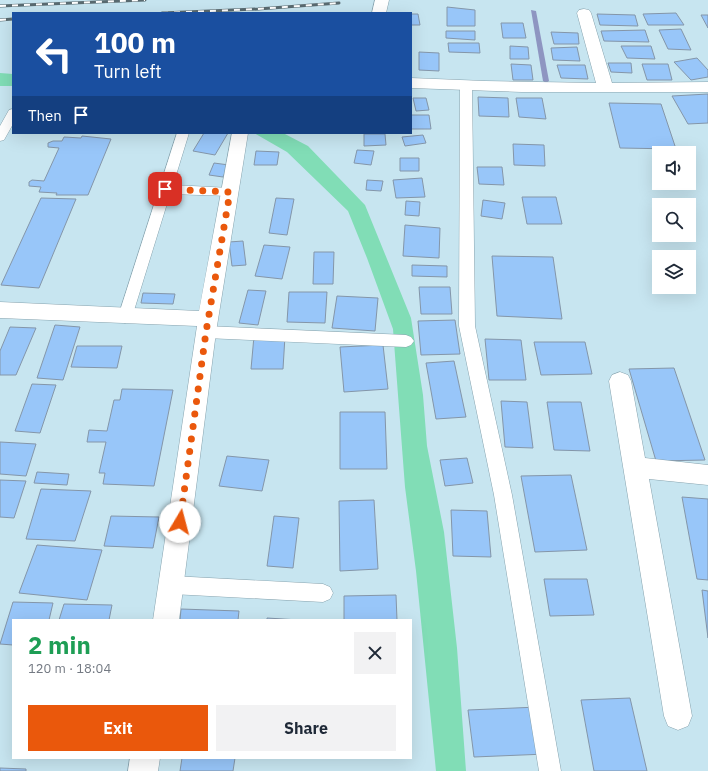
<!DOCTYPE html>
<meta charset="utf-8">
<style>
body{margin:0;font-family:"IBM Plex Sans",sans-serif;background:#f2f2f3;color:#1f2937;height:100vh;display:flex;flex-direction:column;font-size:15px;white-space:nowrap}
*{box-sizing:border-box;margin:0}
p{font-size:13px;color:#747a83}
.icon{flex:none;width:22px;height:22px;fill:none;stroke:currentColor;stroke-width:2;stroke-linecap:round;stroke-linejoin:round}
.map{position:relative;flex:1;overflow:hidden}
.sheet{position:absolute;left:12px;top:619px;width:400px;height:140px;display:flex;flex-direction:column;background:#fff;border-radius:0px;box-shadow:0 4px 16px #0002}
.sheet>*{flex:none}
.guide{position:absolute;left:12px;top:12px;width:400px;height:122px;border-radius:0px;box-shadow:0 4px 16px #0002;background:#1a4fa0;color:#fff;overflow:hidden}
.tools{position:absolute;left:652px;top:146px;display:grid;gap:8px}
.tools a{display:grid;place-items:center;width:44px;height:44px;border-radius:0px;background:#fff;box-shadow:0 4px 16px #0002;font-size:20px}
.pin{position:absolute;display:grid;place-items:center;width:34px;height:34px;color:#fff;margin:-17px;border-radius:8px;box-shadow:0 2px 6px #0006}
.me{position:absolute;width:44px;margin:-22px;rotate:8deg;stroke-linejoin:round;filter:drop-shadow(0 0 3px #0008)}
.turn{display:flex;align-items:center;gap:14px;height:84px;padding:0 16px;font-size:18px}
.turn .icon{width:52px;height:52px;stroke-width:2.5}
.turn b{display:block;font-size:28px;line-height:34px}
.then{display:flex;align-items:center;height:38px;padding:0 16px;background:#0003;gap:8px;font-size:15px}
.round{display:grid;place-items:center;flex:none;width:42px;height:42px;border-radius:0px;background:#f2f2f3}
.headline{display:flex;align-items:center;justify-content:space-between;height:68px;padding:0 16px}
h1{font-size:24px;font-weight:800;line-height:30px;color:#1e9e55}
.button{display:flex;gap:8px;margin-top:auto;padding:8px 16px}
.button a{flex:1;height:46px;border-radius:0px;background:#ea580c;color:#fff;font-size:16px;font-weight:800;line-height:46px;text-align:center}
.button a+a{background:#f2f2f3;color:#1f2937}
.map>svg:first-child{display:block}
.green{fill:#81ddb6}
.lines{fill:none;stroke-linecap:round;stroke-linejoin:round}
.stream{fill:#8e95c1;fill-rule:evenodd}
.building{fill:#98c6f9;stroke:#8496a9}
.lane-casing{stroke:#87a3ae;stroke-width:1}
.street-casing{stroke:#87a3ae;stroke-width:1}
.lane{fill:#fff;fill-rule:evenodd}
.street{fill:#fff;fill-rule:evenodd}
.rail-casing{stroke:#596a70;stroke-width:3}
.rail{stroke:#fff;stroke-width:2;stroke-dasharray:6;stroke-linecap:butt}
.route{stroke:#ea580c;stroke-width:7;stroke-dasharray:0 12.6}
</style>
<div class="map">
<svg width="708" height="771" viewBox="0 0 708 771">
<rect width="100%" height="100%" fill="#c7e5f0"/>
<!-- green -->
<path class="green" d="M0 73 13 74V86H0Z
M254 133H283L308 146 365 205 411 318 423 395 427 446 444 532 457 648 466 771H436L416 571 405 487 393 329 367 258 348 211 287 152Z"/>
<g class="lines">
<!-- stream -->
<path class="stream" d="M531 10 536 11 549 81 546 83 543 81Z"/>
</g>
<!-- building -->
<path class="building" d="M447 7 475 10V26H447Z
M676 13 684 25H648L643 14Z
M411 14H418L420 25H411Z
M597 14 635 15 638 26 600 25Z
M701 15H708V28Z
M501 23H523L526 38H503Z
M681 29 691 50 668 49 659 30Z
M645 30 649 42 604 41 601 31Z
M446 31H475V40L446 38Z
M551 32 578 33 579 44H554Z
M448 43H479L480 53 449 52Z
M510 46 528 47 529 59H510Z
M621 46H651L655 59 627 58Z
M577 47 580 61 553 60 551 48Z
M419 52 439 53V71L419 70Z
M697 58 708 70V77L691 80 674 62Z
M608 63H631L632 73 611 72Z
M511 64 531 65 533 80H513Z
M642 64H668L672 80H647Z
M557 65H585L588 79 561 78Z
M708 94V123L688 124 672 96Z
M478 97 508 98 509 117 479 116Z
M413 98H426L429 110 416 111Z
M516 98H542L546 119 519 117Z
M609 103 661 104 676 149 620 148Z
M411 115H429L431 129H411Z
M204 133H228L215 155 193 151Z
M364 134H385L386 145 364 146Z
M423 135 426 143 405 146 402 137Z
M82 136 111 139 88 195H56L57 193 39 192 41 187 29 186V182L32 180 44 181 59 148 48 147V143L53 141H62L64 137 81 138Z
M513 144 544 145 545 166 514 165Z
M357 150 374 151 371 165 354 163Z
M256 151 279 152 277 165H254Z
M400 158H419V171H400Z
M214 163 229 165 223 177 209 175Z
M477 167H502L504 185 479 184Z
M422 178 425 197 396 198 393 180Z
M367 180 383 181 381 191 366 190Z
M522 197H556L562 224H527Z
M41 198 76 199 39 288 1 285Z
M276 198 294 199 287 235 269 233Z
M483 200 505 203 502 219 481 216Z
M406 201 420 202 419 216 405 215Z
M405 225 440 228 439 258 403 256Z
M243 241 246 265 232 266 229 242Z
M264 245 290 247 282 279 255 276Z
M314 252H334L333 284H313Z
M492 256 553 257 562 319 497 316Z
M412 265 447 266V277L412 276Z
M419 287H450L452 314H421Z
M248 290 266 291 258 325 239 323Z
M289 292H327L325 323 287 322Z
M143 293 175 294 173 304 141 303Z
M337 296 378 298 375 331 332 328Z
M455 320 460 354 421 355 418 321Z
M55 325 80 327 63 380 37 378Z
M10 327 36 328 16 375H0V351Z
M254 336H285L283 369H251Z
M485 339 521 340 526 380H489Z
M534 342H585L592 374 541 375Z
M383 345 388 389 344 392 340 347Z
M77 346H122L117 368 71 367Z
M454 361 466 417 436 419 426 363Z
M674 368 705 460 656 461 629 369Z
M32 384 56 385 40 433 15 431Z
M122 389 173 390 154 486 103 484 105 473H99L106 442H87L89 430 107 431 114 400H120Z
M501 401 527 402 533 448 505 447Z
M547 402H581L590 451 554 450Z
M340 412H385L387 469H340Z
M0 442 36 444 26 476 0 474Z
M227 456 269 460 262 491 219 486Z
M467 458 473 483 445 486 440 460Z
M37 472 69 474 67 485 34 483Z
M571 475 587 550 535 552 521 476Z
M0 480 26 481 14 518 0 517Z
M41 489 91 491 75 541 26 539Z
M682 497 708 499V580L697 579Z
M374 500 378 569 340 571 339 501Z
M451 510 487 511 491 557 453 556Z
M111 516 159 517 153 548 104 546Z
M274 516 299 518 293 568 267 566Z
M37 545 102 550 87 600 19 593Z
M544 579H587L594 615 550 616Z
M702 590 708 591V638Z
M396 595 397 620H344V596Z
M13 602 53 603 49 620H13V645L0 644Z
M64 604 112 605 109 620H59Z
M181 609 239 611 238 620H180Z
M267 618 299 620H267Z
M630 698 647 771H594L581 700Z
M538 707 546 754 474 757 468 710Z
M182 758H235L233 771H180Z
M0 768 26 769V771H0Z"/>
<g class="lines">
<!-- lane casing -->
<g class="lane-casing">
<path id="lane" d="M466 84 470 85 472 87 475 326 512 495 561 771H539L494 495 459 326 460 87 462 85Z
M13 109V124L4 140 0 141V126L9 110Z
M177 133H189L173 185 230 188 235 189 237 192 235 195 230 196 170 194 132 317 130 321 125 323 120 321 118 317Z
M206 326 406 335 411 337 414 341 411 345 406 347 206 338 201 336 198 332 201 328Z
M172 576 323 584 330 587 333 593 330 599 323 602 172 594 165 591 163 585 165 579Z"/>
</g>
<!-- street casing -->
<g class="street-casing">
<path id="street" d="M375 0H389L386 13H372Z
M584 9 589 10 591 13 612 83 708 82V92H522L411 88V78L485 81 596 83 577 13 579 10Z
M232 133H248L216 332 179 620H153L197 326 0 318V302L199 311Z
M620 372 628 375 631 381 645 458 708 465V485L649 479 692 716 688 726 678 730 668 726 664 716 609 381 612 375Z
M130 758H160L158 771H128Z"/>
</g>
<!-- lane -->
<use href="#lane" class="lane"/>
<!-- street -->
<use href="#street" class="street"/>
<!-- rail casing -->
<g class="rail-casing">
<path id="rail" d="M0 6 145 0
M162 13 258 9 339 3
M0 20 13 19"/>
</g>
<!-- rail -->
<use href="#rail" class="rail"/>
</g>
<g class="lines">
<!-- route -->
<path class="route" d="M165 189 230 192 206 332 180 522"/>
</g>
</svg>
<div class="tools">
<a><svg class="icon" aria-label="sound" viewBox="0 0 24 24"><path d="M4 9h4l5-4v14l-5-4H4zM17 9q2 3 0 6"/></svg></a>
<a><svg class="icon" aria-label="search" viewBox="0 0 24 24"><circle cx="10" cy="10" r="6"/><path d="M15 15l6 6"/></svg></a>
<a><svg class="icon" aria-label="layers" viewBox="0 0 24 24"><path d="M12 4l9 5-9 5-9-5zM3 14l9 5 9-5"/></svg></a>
</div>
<div class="pin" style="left:165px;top:189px;background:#d93025"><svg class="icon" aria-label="arrive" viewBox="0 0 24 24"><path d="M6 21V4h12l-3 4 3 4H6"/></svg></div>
<svg class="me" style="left:180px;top:522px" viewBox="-20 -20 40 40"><circle r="19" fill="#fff"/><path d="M0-13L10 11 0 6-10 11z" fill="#ea580c"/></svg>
<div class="guide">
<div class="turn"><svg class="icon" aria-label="left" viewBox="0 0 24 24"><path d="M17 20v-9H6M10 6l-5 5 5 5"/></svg><div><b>100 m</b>Turn left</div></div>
<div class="then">Then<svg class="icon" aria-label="arrive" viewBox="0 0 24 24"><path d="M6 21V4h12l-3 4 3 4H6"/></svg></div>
</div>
<section class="sheet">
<div class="headline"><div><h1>2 min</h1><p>120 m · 18:04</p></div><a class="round"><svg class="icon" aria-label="close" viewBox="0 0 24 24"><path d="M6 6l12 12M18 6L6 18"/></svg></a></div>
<div class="button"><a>Exit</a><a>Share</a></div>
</section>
</div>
